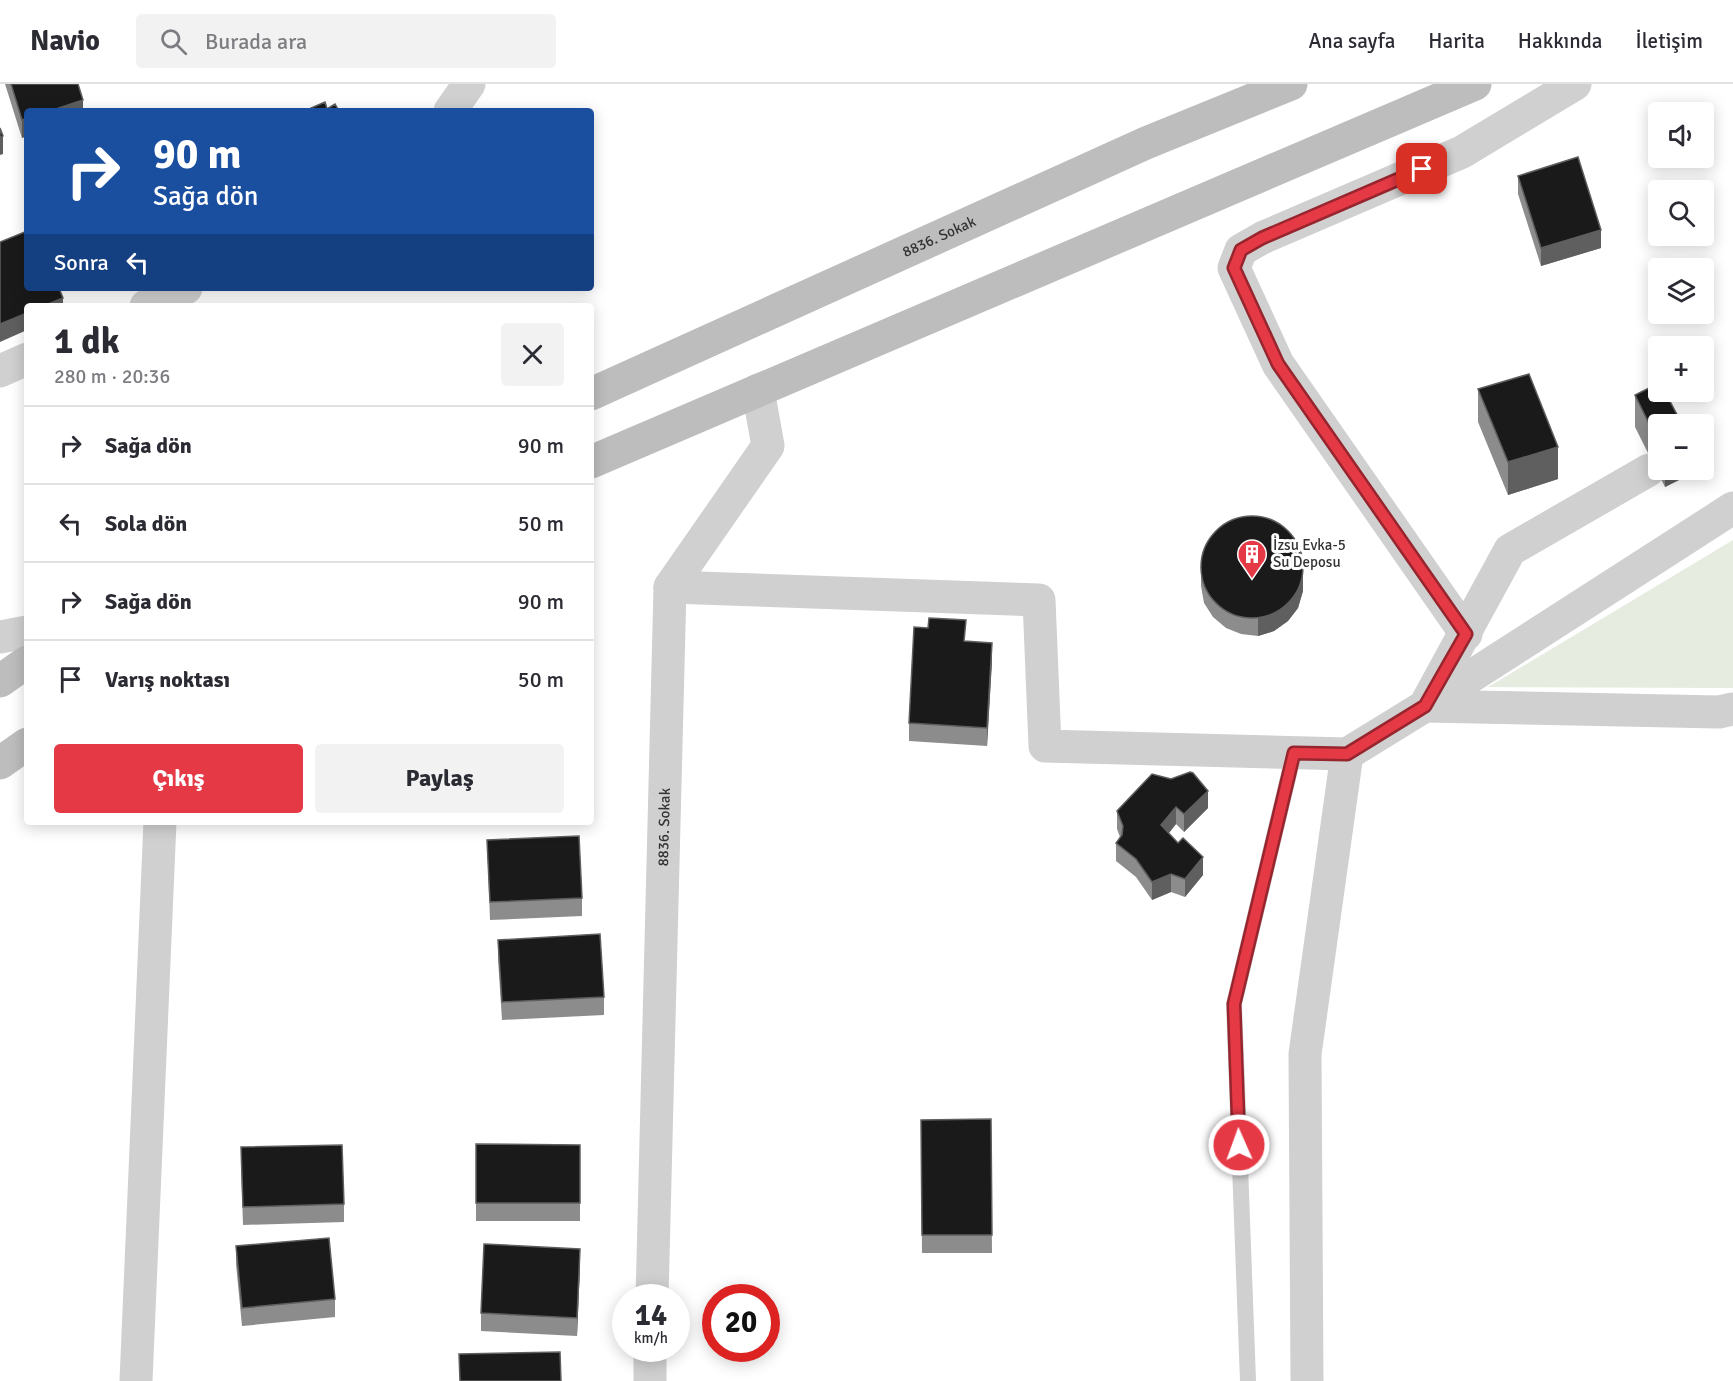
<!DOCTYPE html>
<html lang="tr">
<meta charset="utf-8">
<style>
body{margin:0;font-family:Signika,sans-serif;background:#f2f2f3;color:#2b2b33;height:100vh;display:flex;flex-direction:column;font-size:22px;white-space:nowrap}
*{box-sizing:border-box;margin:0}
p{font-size:20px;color:#7c7c81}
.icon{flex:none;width:33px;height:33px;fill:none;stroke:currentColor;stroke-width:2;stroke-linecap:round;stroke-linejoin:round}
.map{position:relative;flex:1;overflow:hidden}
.drawer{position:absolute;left:24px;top:219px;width:570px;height:522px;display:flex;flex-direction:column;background:#fff;border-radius:6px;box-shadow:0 3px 15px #0003}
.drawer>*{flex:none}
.banner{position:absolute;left:24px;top:24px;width:570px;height:183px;border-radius:6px;box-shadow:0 3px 15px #0003;background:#1a4fa0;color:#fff;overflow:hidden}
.controls{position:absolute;left:1648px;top:18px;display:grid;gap:12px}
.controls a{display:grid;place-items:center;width:66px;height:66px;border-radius:6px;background:#fff;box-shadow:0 3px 15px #0003;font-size:30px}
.speed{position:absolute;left:612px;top:1200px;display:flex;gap:12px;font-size:30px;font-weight:700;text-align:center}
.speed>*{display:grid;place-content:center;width:78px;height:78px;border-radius:50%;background:#fff;box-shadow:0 3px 15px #0003;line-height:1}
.speed small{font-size:15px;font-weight:400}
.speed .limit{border:9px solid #d22;background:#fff;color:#111}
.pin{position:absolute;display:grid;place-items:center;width:51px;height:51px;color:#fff;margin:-26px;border-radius:12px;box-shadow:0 3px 9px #0006}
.me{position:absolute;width:66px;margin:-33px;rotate:358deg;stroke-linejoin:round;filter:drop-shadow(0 0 4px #0008)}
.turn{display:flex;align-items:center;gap:21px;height:126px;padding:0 30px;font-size:27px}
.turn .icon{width:78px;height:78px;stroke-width:2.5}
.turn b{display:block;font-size:42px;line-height:51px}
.then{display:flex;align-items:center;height:57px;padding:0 30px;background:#0003;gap:12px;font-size:22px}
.round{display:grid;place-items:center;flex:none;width:63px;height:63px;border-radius:6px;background:#f2f2f3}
.overview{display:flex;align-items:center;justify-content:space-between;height:102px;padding:0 30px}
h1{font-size:36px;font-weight:800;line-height:45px}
.primary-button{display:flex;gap:12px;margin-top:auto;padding:12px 30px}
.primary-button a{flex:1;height:69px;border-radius:6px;background:#e63946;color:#fff;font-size:24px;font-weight:800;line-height:69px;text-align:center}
.primary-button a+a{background:#f2f2f3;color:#2b2b33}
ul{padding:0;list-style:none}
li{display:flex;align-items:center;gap:18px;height:78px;padding:0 30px;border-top:2px solid #e1e1e2}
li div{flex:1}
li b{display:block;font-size:22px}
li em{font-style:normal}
header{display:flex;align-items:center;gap:36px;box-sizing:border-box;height:84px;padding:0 30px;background:#fff;border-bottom:2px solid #e1e1e2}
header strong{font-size:28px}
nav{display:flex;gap:33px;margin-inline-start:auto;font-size:21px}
.search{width:420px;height:54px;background:#f2f2f3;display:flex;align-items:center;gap:15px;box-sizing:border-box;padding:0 21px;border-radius:6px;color:#7c7c81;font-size:22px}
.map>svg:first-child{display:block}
.green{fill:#e6ecdf}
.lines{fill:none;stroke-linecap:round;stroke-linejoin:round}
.lane{stroke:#d0d0d0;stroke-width:16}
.street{stroke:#d0d0d0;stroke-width:33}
.secondary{stroke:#bdbdbd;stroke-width:33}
.wall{fill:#8c8c8c}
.shaded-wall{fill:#5f5f5f}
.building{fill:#1a1a1a;stroke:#5f5f5f;stroke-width:1.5}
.route-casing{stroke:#96252e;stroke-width:15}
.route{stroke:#e63946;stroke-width:10}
.labels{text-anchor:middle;stroke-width:6;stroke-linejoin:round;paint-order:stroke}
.street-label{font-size:15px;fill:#333;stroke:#fff}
.poi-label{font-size:15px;fill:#333;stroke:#fff;text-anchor:start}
</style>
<header>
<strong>Navio</strong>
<div class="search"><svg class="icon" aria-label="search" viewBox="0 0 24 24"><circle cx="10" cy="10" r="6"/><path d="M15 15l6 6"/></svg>Burada ara</div>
<nav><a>Ana sayfa</a><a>Harita</a><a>Hakkında</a><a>İletişim</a></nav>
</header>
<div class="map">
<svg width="1733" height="1297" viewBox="0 0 1733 1297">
<rect width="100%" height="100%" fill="#fff"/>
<!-- green -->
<path class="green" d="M1733 456V604L1488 603Z"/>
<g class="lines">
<!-- lane -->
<path class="lane" d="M1248 1297 1234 920 1294 669"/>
<!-- street -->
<g class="street">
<path d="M450 27 469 0"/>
<path d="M146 222 186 204"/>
<path d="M0 287 27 275"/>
<path d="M670 503 1039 516 1045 662 1347 670 1425 622 1733 424"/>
<path d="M1466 550 1278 280 1234 184 1241 166 1262 154 1462 68 1575 0"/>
<path d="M0 553 27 548"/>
<path d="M1427 618 1510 466 1649 386"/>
<path d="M1425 622 1719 628 1733 625"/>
<path id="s1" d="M652 1214 670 503 768 362 758 306"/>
<path d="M136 1297 160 738"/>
<path d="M650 1297V1264"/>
<path d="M1307 1297 1305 970 1347 670"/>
</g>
<!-- secondary -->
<g class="secondary">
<path id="s2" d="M591 310 1146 59 1291 0"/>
<path d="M591 378 1475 0"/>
<path d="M0 597 27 578"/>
<path d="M0 679 27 660"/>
</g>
</g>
<!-- wall -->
<path class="wall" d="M5 0H78L83 27 22 54Z
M1518 92 1601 164 1541 182 1518 110Z
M1478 305 1558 395 1508 411 1478 338Z
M1635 311 1659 340V386H1691V390L1665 403 1635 343Z
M1201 484 1303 507 1298 524 1288 537 1274 547 1258 552 1241 550 1226 544 1213 533 1204 519 1201 502Z
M965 557 992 577 987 662 909 657V639Z
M1171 695 1208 724 1184 748 1176 740 1169 749 1203 791 1185 813 1171 808 1152 816 1136 793 1116 777V759L1120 753 1117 745V727Z
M487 756 582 814V832L490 836Z
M498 856 604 913V931L502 936 498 874Z
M991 1035 992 1169H922L921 1036Z
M476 1060 580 1061V1137H476Z
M241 1081 344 1120V1138L243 1141Z
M236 1162 335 1215V1233L242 1242 236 1180Z
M580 1183 577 1252 481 1247V1229Z"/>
<!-- shaded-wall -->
<path class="shaded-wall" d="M83 16V27H50Z
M27 34V52L22 54V36Z
M3 52V70L0 71V54Z
M1601 146V164L1541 182V164Z
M63 214V222H43Z
M27 229V246L0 258V240Z
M1558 363V395L1508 411V378Z
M1665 386H1691V390L1665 403Z
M1303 489V507L1298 524 1288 537 1274 547 1258 552V534Z
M992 559V577L987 662V644Z
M1208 707V724L1184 748V730Z
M1176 723V740L1161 759V741Z
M1203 773V791L1185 813V795Z
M1171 790V808L1152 816V798Z
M580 1165V1183L577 1252V1234Z"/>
<!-- building -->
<path class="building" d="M11 0H78L83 16 50 27H27V34L22 36Z
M325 18 327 25 335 20 339 27H313L311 24Z
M0 44 3 52 0 54Z
M1578 73 1601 146 1541 164 1518 92Z
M27 147V204H59L63 214 43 222H27V229L0 240V158Z
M1529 290 1558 363 1508 378 1478 305Z
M1659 299V308H1665L1682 340H1659V360L1635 311Z
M1201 483a51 51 0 1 1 102 0a51 51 0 1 1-102 0Z
M929 534 966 536 964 557 992 559 987 644 909 639 914 543 928 544Z
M1190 688 1193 689 1208 707 1184 730 1176 723 1161 741 1178 759 1183 754 1203 773 1185 795 1171 790 1152 798 1136 775 1116 759 1122 751 1123 742 1117 727 1152 690 1171 695Z
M579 752 582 814 490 818 487 756Z
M600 850 604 913 502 918 498 856Z
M991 1035 992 1151H922L921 1036Z
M476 1060 580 1061V1119H476Z
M342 1061 344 1120 243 1123 241 1063Z
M329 1154 335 1215 242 1224 236 1162Z
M484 1160 580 1165 577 1234 481 1229Z
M560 1268 561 1297H460L459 1270Z"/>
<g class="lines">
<!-- route casing -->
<g class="route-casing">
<path id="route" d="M1239 1061 1234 920 1294 669 1347 670 1425 622 1466 550 1278 280 1234 184 1241 166 1262 154 1422 85"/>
</g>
<!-- route -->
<use href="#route" class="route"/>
</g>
<!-- icons -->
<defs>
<g id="building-pin" transform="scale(1.5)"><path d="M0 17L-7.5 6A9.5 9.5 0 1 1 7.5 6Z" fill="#e63946" stroke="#fff"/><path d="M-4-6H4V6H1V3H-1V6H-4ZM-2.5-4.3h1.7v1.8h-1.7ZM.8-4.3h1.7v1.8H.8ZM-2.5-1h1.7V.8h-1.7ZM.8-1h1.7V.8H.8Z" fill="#fff"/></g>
</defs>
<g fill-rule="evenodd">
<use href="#building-pin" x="1252" y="470"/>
</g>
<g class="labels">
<!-- street labels -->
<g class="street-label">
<text dy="5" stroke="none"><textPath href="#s2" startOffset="382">8836. Sokak</textPath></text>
<text dy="5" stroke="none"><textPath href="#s1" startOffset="471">8836. Sokak</textPath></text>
</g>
<!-- poi labels -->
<g class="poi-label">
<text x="1273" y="466">İzsu Evka-5<tspan x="1273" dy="17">Su Deposu</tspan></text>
</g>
</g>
</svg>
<div class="controls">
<a><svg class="icon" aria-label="sound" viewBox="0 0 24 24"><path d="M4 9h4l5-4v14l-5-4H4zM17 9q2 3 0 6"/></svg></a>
<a><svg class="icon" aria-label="search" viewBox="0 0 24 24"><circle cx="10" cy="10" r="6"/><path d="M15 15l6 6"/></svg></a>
<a><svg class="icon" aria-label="layers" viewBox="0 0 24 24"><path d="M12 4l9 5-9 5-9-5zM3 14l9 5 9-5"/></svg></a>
<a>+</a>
<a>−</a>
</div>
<div class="speed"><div>14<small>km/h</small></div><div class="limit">20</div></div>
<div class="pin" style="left:1422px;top:85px;background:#d93025"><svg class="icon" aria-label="arrive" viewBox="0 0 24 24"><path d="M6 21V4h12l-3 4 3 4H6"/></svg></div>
<svg class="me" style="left:1239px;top:1061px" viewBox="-20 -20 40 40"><circle r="17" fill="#e63946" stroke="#fff" stroke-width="3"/><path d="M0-11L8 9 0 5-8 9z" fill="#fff"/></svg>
<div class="banner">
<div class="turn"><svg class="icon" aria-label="right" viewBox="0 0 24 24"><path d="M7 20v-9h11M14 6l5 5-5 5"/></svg><div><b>90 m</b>Sağa dön</div></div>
<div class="then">Sonra<svg class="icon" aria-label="left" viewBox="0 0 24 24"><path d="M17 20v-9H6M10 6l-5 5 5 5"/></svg></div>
</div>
<section class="drawer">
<div class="overview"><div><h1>1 dk</h1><p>280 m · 20:36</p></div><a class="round"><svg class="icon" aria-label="close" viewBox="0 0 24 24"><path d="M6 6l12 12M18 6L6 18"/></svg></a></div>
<ul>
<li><svg class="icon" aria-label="right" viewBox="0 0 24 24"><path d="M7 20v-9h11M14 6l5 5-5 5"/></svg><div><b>Sağa dön</b></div><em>90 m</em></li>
<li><svg class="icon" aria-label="left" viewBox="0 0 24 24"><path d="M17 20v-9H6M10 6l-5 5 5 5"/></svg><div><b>Sola dön</b></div><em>50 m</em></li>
<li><svg class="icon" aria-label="right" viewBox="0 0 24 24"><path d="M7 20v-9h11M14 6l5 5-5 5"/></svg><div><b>Sağa dön</b></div><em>90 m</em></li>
<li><svg class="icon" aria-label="arrive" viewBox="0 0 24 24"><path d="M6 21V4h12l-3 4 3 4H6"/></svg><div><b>Varış noktası</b></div><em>50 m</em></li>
</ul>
<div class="primary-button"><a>Çıkış</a><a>Paylaş</a></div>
</section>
</div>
